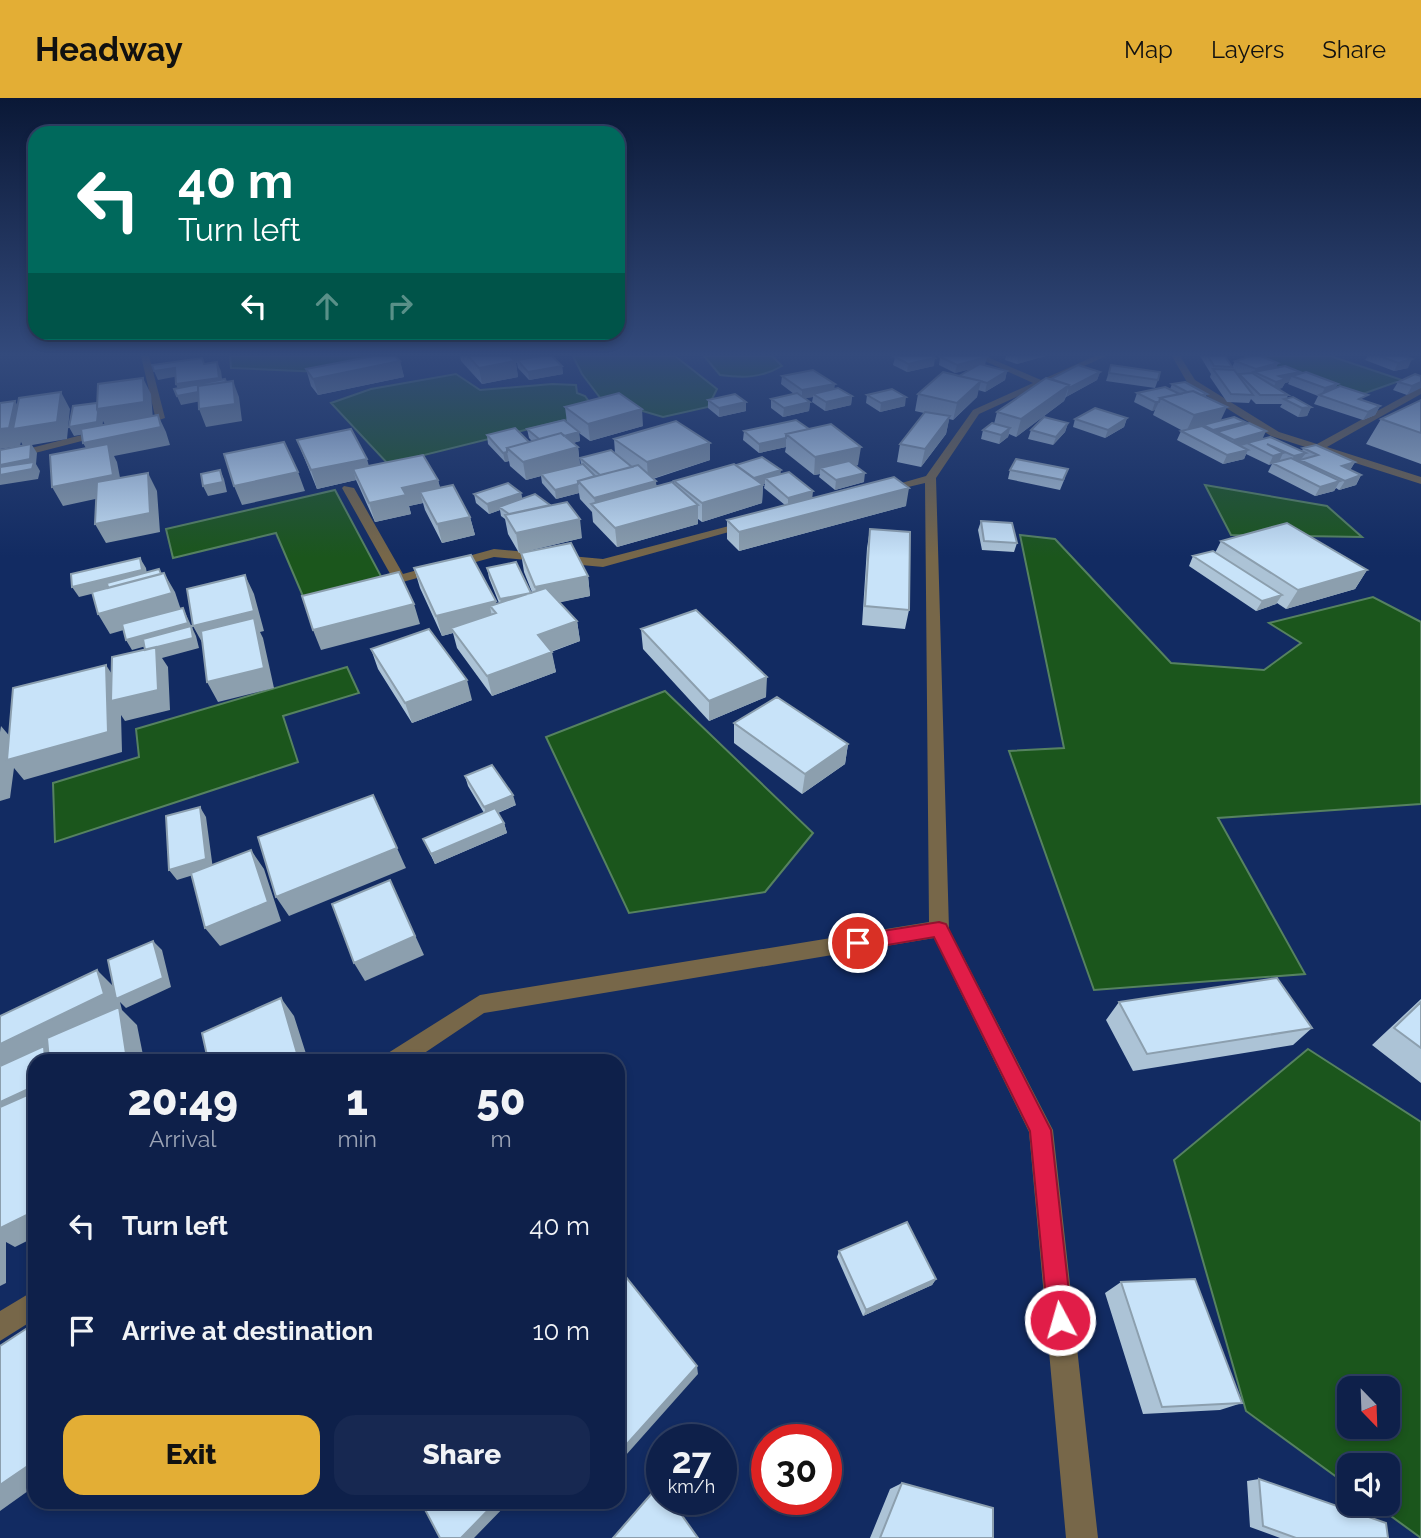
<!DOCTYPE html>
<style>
body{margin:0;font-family:Raleway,sans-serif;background:#172851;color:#f1f3f6;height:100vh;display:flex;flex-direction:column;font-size:26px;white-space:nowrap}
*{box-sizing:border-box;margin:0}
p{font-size:23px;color:#9ba3b5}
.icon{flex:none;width:38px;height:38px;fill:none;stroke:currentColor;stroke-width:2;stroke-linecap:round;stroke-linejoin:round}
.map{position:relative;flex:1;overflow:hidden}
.details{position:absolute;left:28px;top:956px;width:597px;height:455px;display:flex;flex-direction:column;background:#0e204a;border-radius:21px;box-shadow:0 4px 10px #0003,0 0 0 2px #2e3e62}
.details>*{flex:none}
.guide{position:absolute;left:28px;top:28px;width:597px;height:214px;border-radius:21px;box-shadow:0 4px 10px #0003,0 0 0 2px #2e3e62;background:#00695c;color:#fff;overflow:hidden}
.needle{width:46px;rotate:157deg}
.buttons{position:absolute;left:1337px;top:1278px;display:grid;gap:14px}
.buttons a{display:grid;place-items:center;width:63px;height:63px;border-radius:14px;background:#0e204a;box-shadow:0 4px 10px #0003,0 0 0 2px #2e3e62;font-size:35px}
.speed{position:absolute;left:646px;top:1326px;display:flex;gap:14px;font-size:35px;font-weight:700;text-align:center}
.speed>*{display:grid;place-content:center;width:91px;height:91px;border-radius:50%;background:#0e204a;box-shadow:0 4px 10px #0003,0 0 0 2px #2e3e62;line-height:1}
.speed small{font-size:18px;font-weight:400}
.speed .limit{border:10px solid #d22;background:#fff;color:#111}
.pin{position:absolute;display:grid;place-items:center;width:60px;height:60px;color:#fff;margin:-30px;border:4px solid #fff;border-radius:50%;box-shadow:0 2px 7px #0007}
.me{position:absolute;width:77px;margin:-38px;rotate:354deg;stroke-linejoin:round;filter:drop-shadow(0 0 5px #0008)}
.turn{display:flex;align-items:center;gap:24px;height:147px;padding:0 35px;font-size:32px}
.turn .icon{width:91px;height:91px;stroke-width:2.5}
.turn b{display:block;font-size:49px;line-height:60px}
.lanes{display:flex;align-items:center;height:66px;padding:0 35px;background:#0003;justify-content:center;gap:35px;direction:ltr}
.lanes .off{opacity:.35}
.eta{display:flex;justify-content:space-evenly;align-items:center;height:119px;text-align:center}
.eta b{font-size:42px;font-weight:800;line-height:49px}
.primary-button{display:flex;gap:14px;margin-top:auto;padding:14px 35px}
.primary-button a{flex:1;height:80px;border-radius:21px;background:#e3ae35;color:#111;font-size:28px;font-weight:800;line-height:80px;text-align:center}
.primary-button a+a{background:#172851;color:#f1f3f6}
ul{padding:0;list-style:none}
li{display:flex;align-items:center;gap:21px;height:105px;padding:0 35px}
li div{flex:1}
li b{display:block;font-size:26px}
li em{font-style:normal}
header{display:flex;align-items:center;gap:42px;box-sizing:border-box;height:98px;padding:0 35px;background:#e3ae35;color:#111}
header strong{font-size:33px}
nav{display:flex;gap:38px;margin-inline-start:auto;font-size:24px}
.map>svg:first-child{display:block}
.water{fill:#1b561c;stroke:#568260;stroke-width:2;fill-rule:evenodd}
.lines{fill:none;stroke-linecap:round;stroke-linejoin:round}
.minor{fill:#776749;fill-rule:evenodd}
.wall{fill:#acc3d6}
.shaded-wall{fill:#8c9fae}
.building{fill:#c8e3f9;stroke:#8c9fae;stroke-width:2}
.route{fill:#e11d48;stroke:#92132f;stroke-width:2}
</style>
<header>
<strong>Headway</strong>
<nav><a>Map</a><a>Layers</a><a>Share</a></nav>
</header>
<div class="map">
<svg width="1421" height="1440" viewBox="0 0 1421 1440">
<rect width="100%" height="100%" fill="#122b62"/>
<!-- water -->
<path class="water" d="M230 258H371L368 267 322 274 231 270Z
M573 258H675L717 291 708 309 663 319 601 301 582 276Z
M704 258H772L782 268C762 280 743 280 720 277Z
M1245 258H1330L1402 282 1357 298Z
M456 276 480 292 552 286 576 287 577 295 585 298 590 305 577 319 388 366 331 305 371 291Z
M1205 387 1327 408 1362 439 1231 437Z
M335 392 383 482 305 503 276 435 173 460 166 431Z
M1020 437 1055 441 1171 565 1264 572 1301 545 1269 525 1373 499 1421 524V706L1218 720 1305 876 1094 892 1009 653 1064 650Z
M347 569 359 595 283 618 298 664 55 744 53 685 139 659 136 631Z
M665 593 813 735 765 794 629 815 546 639Z
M1308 951 1421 1024V1440L1373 1405H1388V1367H1349V1388L1246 1313 1174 1062ZM1349 1290H1388V1328H1349Z"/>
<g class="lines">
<!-- minor -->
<path class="minor" d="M141 258H149L165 320 136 330 131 327 132 325 155 318Z
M974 258H985L1041 282 1095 258H1106L979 316 936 380 949 831 1053 1032 1098 1440H1066L1029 1034 934 840 484 915 414 962H385L388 955 480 897 929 824 925 385 883 395 877 392 926 378 973 312 1033 285Z
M1172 258H1180L1195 282 1279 334 1317 346 1421 289V296L1327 349 1421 379V386L1271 338 1188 286Z
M105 331 109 332V336L0 364V358Z
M344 388 354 390 403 476 494 451 603 461 748 423 754 427 603 469 494 459 399 485 393 481 342 390Z
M35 1192V1221L0 1243V1213Z"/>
</g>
<!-- wall -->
<path class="wall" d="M460 258H537L562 268 563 276 529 282 518 270 517 265H516L518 279 482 286 461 263Z
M1006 258H1045L1017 266 1005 262Z
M1200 258H1225L1232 269 1235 263 1278 265 1276 269 1299 276 1336 290 1365 303 1380 308 1375 317 1363 322 1314 306 1318 298 1288 286 1289 284 1285 285 1282 290 1278 291 1288 297 1287 300 1311 309 1307 318 1298 319 1280 309 1282 306H1256L1251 301 1249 305 1227 304 1210 279 1211 276Z
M1368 258H1403L1408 270 1394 273 1365 262Z
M895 259 934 268 907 274 893 267Z
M940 259 985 267 1007 273 1005 282 985 294 978 292 977 299 953 322 949 321 946 336 921 369 897 364 900 346 924 315 915 313 918 296 959 278 971 271 955 275 939 267Z
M400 263 404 279 318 297 311 288 306 271Z
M1111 267 1158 282 1155 290 1106 283Z
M1100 274 1097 282 1066 299 1064 303 1016 339 1009 336 1008 339 999 346 981 341 983 332 994 326 997 314 1051 281Z
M782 278 834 291 852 298 851 307 825 313 812 304 813 299 804 300 810 304 809 313 783 319 771 310V301L794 296 781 286Z
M1421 278 1407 297 1393 292 1398 284Z
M1172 286 1207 296 1205 299 1221 323 1244 327 1262 341 1302 353 1303 350 1355 364 1350 372 1361 377 1356 387 1339 392 1336 390 1334 393 1315 398 1268 374 1272 366 1269 367 1246 356 1244 361 1223 366 1177 342 1181 333H1183L1153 317 1155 312 1152 313 1134 304 1137 295 1170 291Z
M867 297 905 308 880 314 866 305Z
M708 302 746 313 719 319 708 310Z
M1421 302V366L1366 346 1381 321Z
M565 309 643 328 590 343 579 335 580 343 573 345 578 349 580 367H581L580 360 615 355 614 341 710 362 653 381 657 388 674 387V383L736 367 780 376 812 400 906 408 739 453 727 441V422L785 407 764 390 765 386H763L762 405 702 424 698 421V426L617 449 593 424 592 414 580 401 579 395 556 401 542 385 541 378 526 382 510 368 509 363 505 364 488 346 487 337 529 344 532 343 529 340 527 331 567 325Z
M1127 320 1124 329 1105 340 1073 329 1075 321Z
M796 322 858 367 855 368 864 384 835 392 819 379 820 376 814 377 785 354 786 349 759 355 743 342 744 333Z
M1068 325 1065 334 1053 347 1028 341 1031 332Z
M297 342 369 368 438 382 440 390 470 419 475 437 442 445 425 412 423 405 409 408 411 416 375 424 356 382 317 391Z
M1010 372 1065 380 1060 392 1008 381Z
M521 395 522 401 582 440 519 455 508 436 505 421 501 418 500 412 489 416 476 405 474 396Z
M981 423 1017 445 1014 454 982 452 978 432Z
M870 431 909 512 905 531 862 527 867 450Z
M1221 443 1367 472 1355 491 1286 511 1277 505 1276 506 1256 513 1189 468 1193 458 1215 455Z
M521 455 588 478 590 498 559 504 577 523 580 543 551 554 556 574 492 598 457 550 453 535 442 538 420 490 414 470 496 503V506L499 505 489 480 487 470 531 494H532L524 474Z
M641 531 766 599 709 623 643 551Z
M371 551 472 602 412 625 378 571Z
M734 625 848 646 845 666 802 696 734 645Z
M465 678 516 707 498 715 504 725 507 735 435 766 423 741 484 715 468 688Z
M1421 901V985L1372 947Z
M1119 904 1312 930 1293 947 1133 973 1106 922Z
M839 1153 936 1181 932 1187 863 1218 837 1159Z
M1121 1184 1242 1305 1220 1312 1143 1316 1105 1195Z
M1259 1381 1388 1440H1280L1250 1429 1247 1383Z
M902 1385 993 1440H870L890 1391Z"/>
<!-- shaded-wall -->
<path class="shaded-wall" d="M510 258H537L538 261 517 262V265H516L518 279 482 286 479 270Z
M1019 258H1045L1017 266Z
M987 259 985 267 955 275 957 267Z
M935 260 934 268 907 274 908 266Z
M1412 261 1408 270 1394 273 1398 265Z
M400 263 404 279 318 297 313 281Z
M217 264 221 273 223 288 179 295 176 286Z
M1278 265 1275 273 1254 274 1256 271Z
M562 268 563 276 529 282 528 274Z
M175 270 179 278 158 282 154 273Z
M1007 273 1005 282 985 294 987 285Z
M1100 274 1097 282 1066 299 1069 290Z
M1300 274 1297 280 1292 278 1289 284 1285 285 1282 290 1272 292 1279 278Z
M143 280 151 296 153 321 106 329 103 323 102 333 74 338 69 329Z
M233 283 239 299 242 323 206 329 199 311Z
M981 283 977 299 953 322 957 305Z
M1421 284V290L1407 297 1412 288Z
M835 286 834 294 813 296V299L802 301V292Z
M1338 286 1333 294 1320 299 1325 290Z
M1069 287 1064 303 1016 339 1021 321Z
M228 288 232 297 181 307 177 298Z
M61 294 70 311 67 341 32 347 37 355 36 366 40 373 38 381 0 387V367L23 348 21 344 20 348 0 351V331L15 303 25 320Z
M852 298 851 307 825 313 826 304Z
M906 299 905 308 880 314 881 305Z
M746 304V313L719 319V310Z
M810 304 809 313 783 319 784 310Z
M1155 304H1159L1155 312 1152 313Z
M1380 308 1375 317 1363 322 1368 314Z
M1227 309 1219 326 1203 327 1201 331 1186 334 1194 317Z
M1311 309 1307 318 1298 319 1302 310Z
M642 311 643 328 590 343 588 326Z
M158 317 166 334 170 347 114 358 117 364 123 395 63 408 52 389 93 362 83 345Z
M950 318 946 336 921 369 925 351Z
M1127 320 1124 329 1105 340 1108 332Z
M1245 324 1241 333 1217 334 1215 340 1209 341 1213 332Z
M1068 325 1065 334 1053 347 1056 339Z
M1010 330 1008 339 999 346 1001 337Z
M1266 333 1262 342 1230 351 1234 342Z
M579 334 580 343 543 353 542 344Z
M786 340V349L759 355V346Z
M710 345V362L648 382 647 364Z
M578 349 580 367 541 376V378L526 382 523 364Z
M861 349 858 367 826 374 820 370V376L814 377 815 359Z
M1248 352 1244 361 1223 366 1227 357Z
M507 354 509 363 505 364 503 355Z
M1283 355 1279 364 1272 365 1269 367 1273 358Z
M1306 355 1299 364 1289 367 1294 358Z
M367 361 372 379 353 371 356 382 317 391 311 372Z
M1355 364 1349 374 1342 368Z
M220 372 224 381 227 394 208 398 203 388Z
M781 372 780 381 765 380V386L754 389V380Z
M298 374 305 393 242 407 234 388Z
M148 375 157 393 160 434 106 445 95 426Z
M865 375 864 384 835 392 836 382Z
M1361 377 1356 387 1339 392 1345 383Z
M438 382 443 400 420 394 423 405 409 408 411 416 375 424 369 405 402 390Z
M656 383 657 402 596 411 594 400Z
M1340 383 1334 393 1315 398 1320 389Z
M578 386 579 395 556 401 555 392Z
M763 387 762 405 702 424V405Z
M909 390 906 408 739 453V434Z
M813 393 812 403 788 409V400Z
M521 395 523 404 499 409 500 412 489 416 487 406Z
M698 407V426L617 449 615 430Z
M470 419 475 437 442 445 437 426Z
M580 421 582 440 519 455 516 435Z
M140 460 146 470 148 482 79 499 72 489Z
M1367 472 1355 491 1286 511 1298 492Z
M164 475 175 494 182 515 110 536 98 516Z
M245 477 254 496 264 533 260 534 263 540 274 590 218 604 207 584 204 548 193 528Z
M588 478 590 498 539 509 535 489Z
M531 495 502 511 500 501Z
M1282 497 1276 506 1256 513 1262 503Z
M496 503 500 523 496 515 490 508 493 525 451 530 453 535 442 538 436 518Z
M414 506 420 526 321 552 313 532Z
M183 510 196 538 199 550 162 560 168 569 170 612 125 623 121 617 122 654 24 682 14 670 10 700 0 703V634L1 628 18 648 106 567 119 587 145 553 193 535 132 552 126 542Z
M577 523 580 543 541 557 538 537Z
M552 554 556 574 492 598 487 578Z
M767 579 766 599 709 623V603Z
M467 582 472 602 412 625 405 605Z
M848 646 845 666 802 696 805 676Z
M513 697 516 707 487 719 484 709Z
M200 709 206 719 213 771 177 782 169 772Z
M504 725 507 735 435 766 431 756Z
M397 750 406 770 289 818 276 799Z
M251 752 264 771 281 823 220 848 205 830Z
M390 782 424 857 365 883 354 865Z
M153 843 162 852 171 889 126 910 120 904 122 912 137 927 144 962H45L0 975V946L97 872 116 891Z
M281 900 294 918 308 962H299Z
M35 988V1003L0 1018V1004Z
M0 1091 35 1113V1139L15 1149 6 1144V1185L0 1188Z
M936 1181 932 1187 863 1218 866 1212Z
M697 1268 698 1276 618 1366V1356Z
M35 1363V1388L0 1413V1387Z
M188 1404H215L206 1410 182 1407Z
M496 1404H509L474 1440H461Z"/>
<!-- building -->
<path class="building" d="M374 258H395L400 263 313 281 306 271Z
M468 258H510L515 263 479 270Z
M541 258H552L562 268 528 274 517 262Z
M899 258H932L935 260 908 266 895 259Z
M944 258H984L987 259 957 267 940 259Z
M1208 258H1225L1232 269 1214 268Z
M1252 258H1260L1278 265 1256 271 1235 263Z
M1380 258H1403L1412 261 1398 265Z
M202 260 204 266 217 264 219 280 176 286 175 270 154 273 152 267Z
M980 266 1007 273 987 285 980 283H981L959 278Z
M1078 267 1100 274 1069 290V287L1051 281Z
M1111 267 1160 274 1158 282 1109 275Z
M1285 268 1300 274 1279 278 1286 281 1276 284 1254 274Z
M1213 271 1234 272 1253 297 1231 296Z
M813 272 835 286 802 292 782 278Z
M943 274 981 283 957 305 918 296Z
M1306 274 1338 286 1325 290 1292 278Z
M1252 275 1288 297H1260L1239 276Z
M1415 276 1421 278V284L1412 288 1398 284Z
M143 280 144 304 97 311 98 286Z
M1046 280 1069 287 1021 321 997 314Z
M225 281 226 284 198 288V294L177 298 174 291Z
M233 283 235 306 199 311 198 288Z
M1185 284 1207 296 1201 297 1193 293 1187 294 1172 286Z
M1340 288 1368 297 1359 301 1380 308 1368 314 1319 297Z
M1165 289 1180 296 1160 300 1159 304H1155L1137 295Z
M838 290 852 298 826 304 813 296Z
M892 291 906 299 881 305 867 297Z
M1193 293 1227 309 1194 317 1160 300Z
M61 294 57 324 13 331 19 300Z
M619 295 642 311 588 326 565 309Z
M797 295 810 304 784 310 771 301Z
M735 296 746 304 719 310 708 302Z
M1293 299 1311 309 1302 310 1284 301Z
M1421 302V335L1381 321Z
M15 303 9 330 0 331V305Z
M97 305V311L98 314 97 324 69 329 73 308Z
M1095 310 1127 320 1108 332 1075 321Z
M925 314 950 318 925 351 900 346Z
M158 317 161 329 83 345 81 331Z
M1044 319 1068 325 1056 339 1031 332Z
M1234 319 1245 324 1213 332 1203 327Z
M564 322 579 334 564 338 561 335 539 341 527 331Z
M796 322 809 331 786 336V340L759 346 744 333Z
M676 323 710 345 647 364 614 341Z
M992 325 1010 330 1001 337 983 332Z
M1249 325 1266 333 1234 342 1217 334Z
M831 326 861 349 815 359 786 336Z
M1202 328 1248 352 1227 357 1181 333Z
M515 330 529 344 507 350V354L503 355 487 337Z
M351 331 367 361 311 372 297 342Z
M561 335 578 349 523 364 507 350Z
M1270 339 1306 355 1294 358 1267 346 1283 355 1273 358 1247 345Z
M284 344 298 374 234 388 224 356Z
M31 346 30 361 0 367V352Z
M108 346 113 377 52 389 50 357Z
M1316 347 1355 364 1342 368 1361 377 1345 383 1300 362 1318 357 1303 350Z
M611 352 632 369 600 377 580 360Z
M423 357 438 382 402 390 406 397 369 405 353 371Z
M762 359 781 372 754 380 736 367Z
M1291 360 1340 383 1320 389 1272 365Z
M1016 361 1068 371 1063 382 1010 372Z
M849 363 865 375 836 382 820 370Z
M34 364 32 371 0 377V369Z
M583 366 595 378 578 383V386L555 392 541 376Z
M734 366 763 387 702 405 674 383Z
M638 367 656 383 594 400 578 383Z
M220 372 223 384 203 388 201 376Z
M789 374 813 393 788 400 765 380Z
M148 375 150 415 95 426 97 384Z
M894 379 909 390 739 434 727 422Z
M672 384 698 407 615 430 591 406Z
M508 385 521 395 487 406 474 396Z
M453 387 470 419 437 426 420 394Z
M535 396 550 407 509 416 499 409Z
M567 404 580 421 516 435 505 417Z
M981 423 1012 425 1017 445 984 443Z
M1287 425 1367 472 1298 492 1221 443Z
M870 431 910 434 909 512 865 508Z
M571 445 588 478 535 489 521 455Z
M1213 453 1282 497 1262 503 1193 458Z
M471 457 496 503 436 518 414 470Z
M140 460 142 472 72 489 71 476Z
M516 464 531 495 500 501 487 470Z
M159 471 161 476 108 490 107 485Z
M399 474 414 506 313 532 302 498Z
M164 475 172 495 98 516 92 494Z
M245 477 254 513 193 528 187 491Z
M546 490 577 523 538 537 552 554 487 578 451 530 496 515 490 508Z
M183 510 188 525 126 542 122 526Z
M696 512 767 579 709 603 641 531Z
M254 520 264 570 207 584 201 533Z
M191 528 193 540 145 552 143 541Z
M429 531 467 582 405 605 371 551Z
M156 549 158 592 111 603 112 559Z
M106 567 108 634 7 662 13 590Z
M777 599 848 646 805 676 734 625Z
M492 667 513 697 484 709 465 678Z
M373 697 397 750 276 799 258 739Z
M200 709 206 761 169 772 166 718Z
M495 710 504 725 431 756 423 741Z
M251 752 268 804 205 830 191 775Z
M390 782 415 838 354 865 332 806Z
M153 843 163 880 116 901 108 862Z
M97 872 104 896 0 946V918Z
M1277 880 1312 930 1147 956 1119 904Z
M281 900 299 962H208L202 935Z
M1421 904V950L1394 930Z
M119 909 127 962H49L47 940Z
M44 948 45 962H35V988L0 1004V968Z
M34 994 35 1113 0 1130V1009Z
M907 1124 936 1181 866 1212 839 1153Z
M618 1169 697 1268 618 1356Z
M1195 1181 1242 1305 1162 1309 1121 1184Z
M35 1225V1363L0 1387V1248Z
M1259 1381 1386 1425 1388 1440H1296L1263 1428Z
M902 1385 993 1410V1440H880Z
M660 1386 662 1389V1402H671L698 1440H613Z
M421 1404H496L461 1440H440Z"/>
<!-- sky -->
<linearGradient id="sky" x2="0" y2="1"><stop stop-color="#0a1836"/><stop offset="0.56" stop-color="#334a7c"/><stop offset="1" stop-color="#334a7c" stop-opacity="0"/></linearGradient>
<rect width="1421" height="459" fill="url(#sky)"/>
<!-- route -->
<path class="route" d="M939 824 946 826 1051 1032 1072 1222 1068 1231 1060 1235 1051 1231 1048 1222 1030 1033 934 839 858 852 849 845 858 837Z"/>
</svg>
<div class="buttons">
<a><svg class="needle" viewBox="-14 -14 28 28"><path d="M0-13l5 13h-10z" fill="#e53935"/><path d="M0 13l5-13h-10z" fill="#9ba3b5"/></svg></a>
<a><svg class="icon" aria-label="sound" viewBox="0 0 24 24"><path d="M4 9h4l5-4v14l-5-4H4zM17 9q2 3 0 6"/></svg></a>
</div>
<div class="speed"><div>27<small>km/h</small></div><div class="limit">30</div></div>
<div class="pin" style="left:858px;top:845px;background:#d93025"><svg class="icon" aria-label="arrive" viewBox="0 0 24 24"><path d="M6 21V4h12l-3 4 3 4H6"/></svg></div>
<svg class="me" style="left:1060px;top:1222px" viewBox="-20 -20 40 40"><circle r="17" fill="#e11d48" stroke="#fff" stroke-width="3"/><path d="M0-11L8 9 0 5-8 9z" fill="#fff"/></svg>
<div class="guide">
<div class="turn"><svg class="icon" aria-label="left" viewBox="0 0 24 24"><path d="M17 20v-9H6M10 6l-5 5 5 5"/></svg><div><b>40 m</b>Turn left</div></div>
<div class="lanes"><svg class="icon" aria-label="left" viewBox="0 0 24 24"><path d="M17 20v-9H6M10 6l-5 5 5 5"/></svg><svg class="icon off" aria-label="ahead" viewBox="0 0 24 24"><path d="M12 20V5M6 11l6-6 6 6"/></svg><svg class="icon off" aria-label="right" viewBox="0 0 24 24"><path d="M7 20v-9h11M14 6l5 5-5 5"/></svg></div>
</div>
<section class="details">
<div class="eta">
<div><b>20:49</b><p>Arrival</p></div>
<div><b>1</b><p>min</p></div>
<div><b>50</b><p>m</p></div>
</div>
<ul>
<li><svg class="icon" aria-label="left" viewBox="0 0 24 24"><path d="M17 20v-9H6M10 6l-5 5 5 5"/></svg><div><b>Turn left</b></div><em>40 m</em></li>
<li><svg class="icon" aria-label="arrive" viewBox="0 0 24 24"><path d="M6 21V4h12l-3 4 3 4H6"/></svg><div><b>Arrive at destination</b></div><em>10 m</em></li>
</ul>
<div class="primary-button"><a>Exit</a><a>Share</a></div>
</section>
</div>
